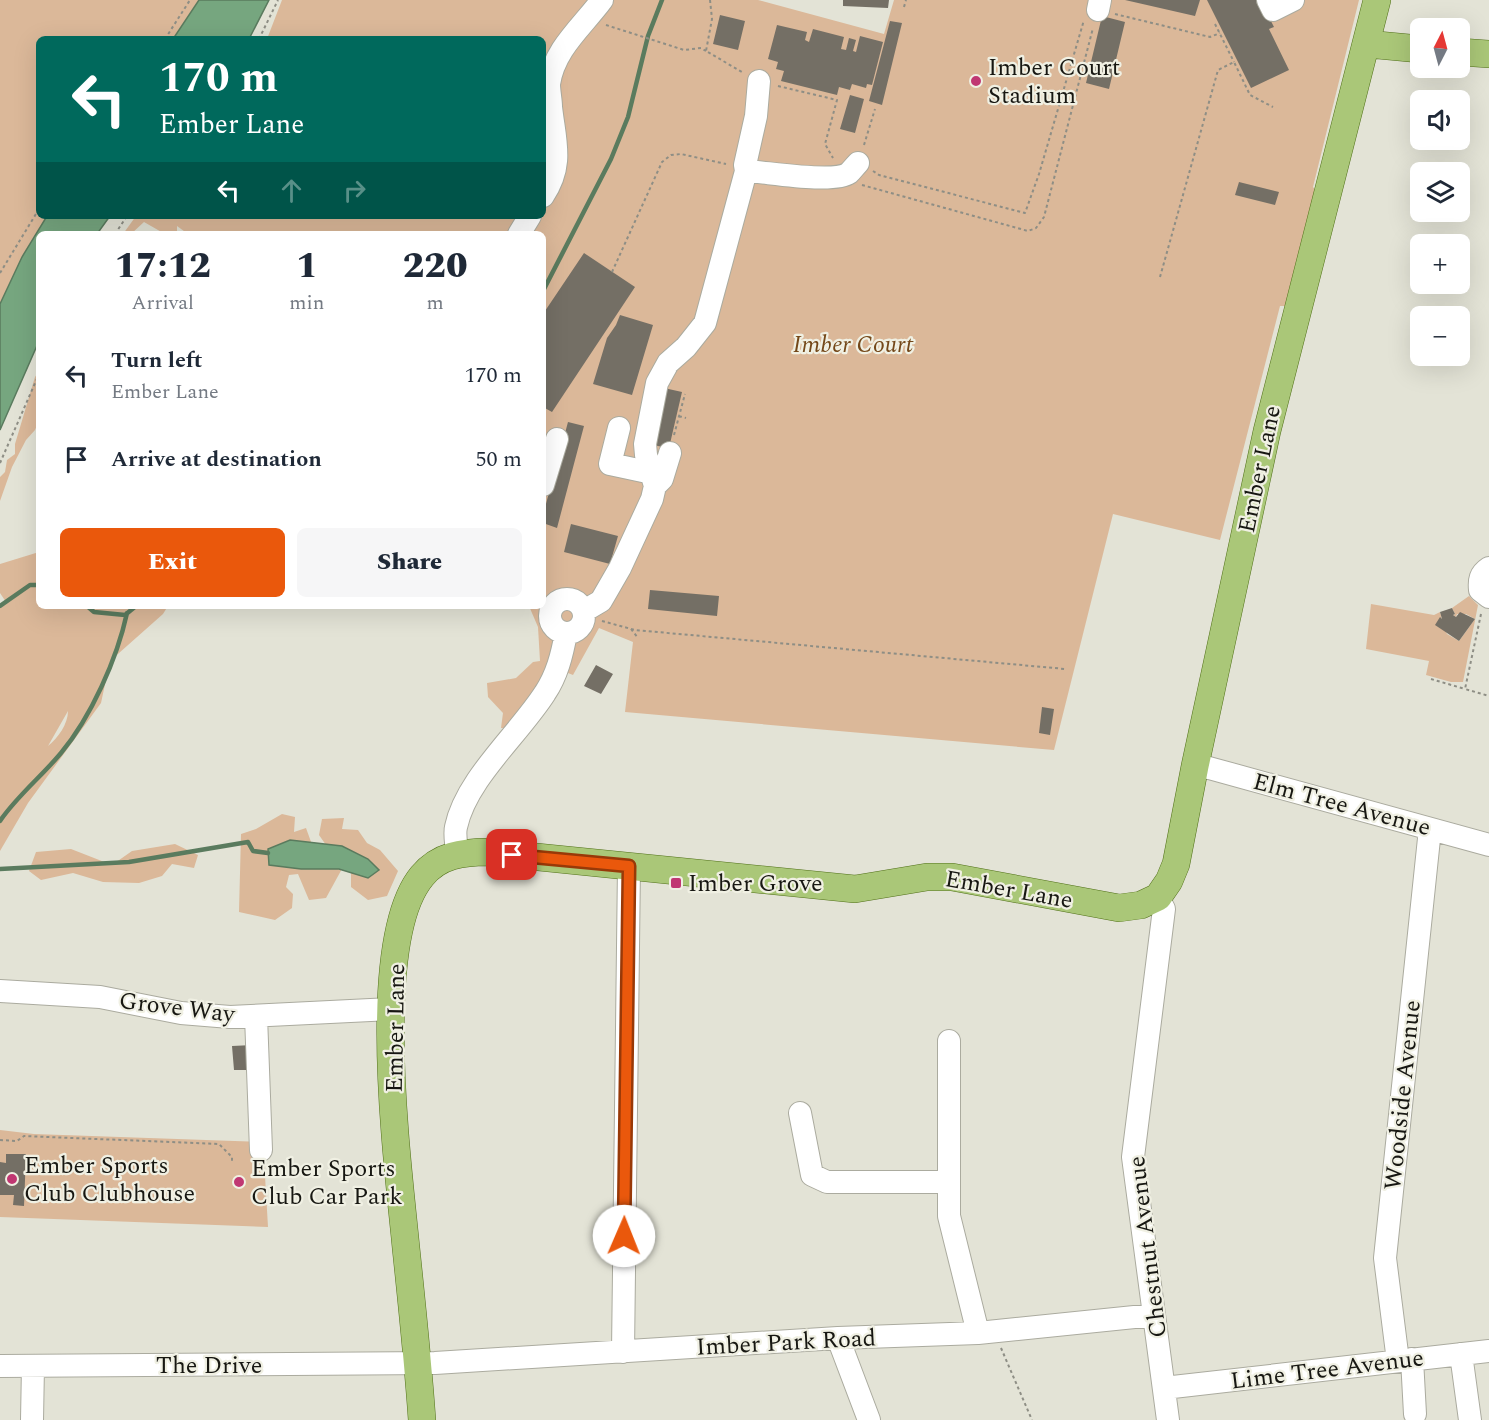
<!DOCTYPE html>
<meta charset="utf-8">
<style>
body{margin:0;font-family:Spectral,serif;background:#f6f6f7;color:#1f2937;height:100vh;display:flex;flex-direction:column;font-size:22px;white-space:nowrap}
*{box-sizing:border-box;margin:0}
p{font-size:20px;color:#747a83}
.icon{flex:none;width:33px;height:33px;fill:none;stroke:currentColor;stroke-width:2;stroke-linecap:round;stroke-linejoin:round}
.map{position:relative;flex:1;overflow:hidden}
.sheet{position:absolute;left:36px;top:231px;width:510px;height:378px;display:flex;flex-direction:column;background:#fff;border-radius:9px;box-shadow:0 6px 24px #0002}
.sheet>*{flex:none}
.guide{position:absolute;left:36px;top:36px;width:510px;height:183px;border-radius:9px;box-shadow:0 6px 24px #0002;background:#00695c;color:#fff;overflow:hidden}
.needle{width:39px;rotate:6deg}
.fabs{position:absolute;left:1410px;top:18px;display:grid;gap:12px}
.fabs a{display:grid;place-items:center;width:60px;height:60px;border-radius:9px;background:#fff;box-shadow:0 6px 24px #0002;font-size:30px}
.pin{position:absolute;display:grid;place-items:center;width:51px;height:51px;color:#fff;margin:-26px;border-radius:12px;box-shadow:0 3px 9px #0006}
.me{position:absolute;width:66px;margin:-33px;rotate:1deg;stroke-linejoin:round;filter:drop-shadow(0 0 4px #0008)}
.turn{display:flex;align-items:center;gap:21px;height:126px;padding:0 24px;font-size:27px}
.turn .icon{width:78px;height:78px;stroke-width:2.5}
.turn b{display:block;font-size:42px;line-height:51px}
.lanes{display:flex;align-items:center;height:57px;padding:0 24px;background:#0003;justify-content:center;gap:30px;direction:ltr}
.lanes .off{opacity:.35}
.eta{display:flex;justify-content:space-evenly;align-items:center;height:102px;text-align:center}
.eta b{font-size:36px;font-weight:800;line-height:42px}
.button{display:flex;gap:12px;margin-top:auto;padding:12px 24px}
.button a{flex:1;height:69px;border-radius:9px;background:#ea580c;color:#fff;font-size:24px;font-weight:800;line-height:69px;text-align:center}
.button a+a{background:#f6f6f7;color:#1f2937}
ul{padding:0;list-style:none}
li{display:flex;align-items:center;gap:18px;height:84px;padding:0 24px}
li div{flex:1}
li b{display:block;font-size:22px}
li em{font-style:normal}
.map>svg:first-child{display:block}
.green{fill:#dbb899;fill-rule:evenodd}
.water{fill:#76a67f;stroke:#5a7b5e;stroke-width:1.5}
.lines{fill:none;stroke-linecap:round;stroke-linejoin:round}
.stream{stroke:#5a7b5e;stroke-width:4.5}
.building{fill:#746f65}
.minor-casing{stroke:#abab9f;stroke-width:24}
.major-casing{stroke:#52711a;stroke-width:28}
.path{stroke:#8e8e85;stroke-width:2;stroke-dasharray:3 3;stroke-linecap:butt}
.minor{stroke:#fff;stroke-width:22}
.major{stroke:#aac778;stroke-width:27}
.route-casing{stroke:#983908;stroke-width:15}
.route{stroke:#ea580c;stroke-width:10}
.poi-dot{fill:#c03772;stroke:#f0f0e3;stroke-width:2}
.labels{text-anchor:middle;stroke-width:4.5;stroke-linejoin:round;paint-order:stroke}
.poi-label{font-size:24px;fill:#171712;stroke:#f0f0e3;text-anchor:start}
.park-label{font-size:24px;font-style:italic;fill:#744819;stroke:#f0f0e3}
.street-label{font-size:24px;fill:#171712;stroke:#f0f0e3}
</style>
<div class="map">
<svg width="1489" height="1420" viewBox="0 0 1489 1420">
<rect width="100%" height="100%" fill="#e3e3d6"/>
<!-- green -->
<path class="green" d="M0 0H199L173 39H39V216H47L22 257 0 304Z
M282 0H758L884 34 894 0H1359L1313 187 1318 194 1287 306H1280L1220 540 1113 514 1054 750 625 712 633 642 599 628 573 675 568 673 528 698 505 728H501L503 713 488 697 487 683 516 678 533 662 540 661 538 627 529 606H543V234H188L177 226V232L175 234H165L144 222 131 234H123L136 216H543V39H267Z
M39 371V421L35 430 26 440 12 467 0 501V477L5 472 7 460 15 454V444L35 377Z
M39 552V606H168L163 614 110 661 101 703 28 803 0 851V606L6 602 0 593V564ZM68 711C68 724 58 738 48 746Z
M1469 596 1478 605 1463 682H1451L1426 675 1429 661 1366 649 1371 604 1434 615 1440 612 1442 619 1440 618 1447 634 1459 641 1475 619 1466 614H1457L1456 617 1453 615 1455 614 1452 608Z
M282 814 295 817 294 832 306 828 319 864 333 855 319 835 322 819 344 818 342 829 358 830 367 843 380 850 398 871 387 896 368 900 351 887V870L343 867 326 898 309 900 298 874 289 875 286 887 293 894 292 908 275 920 239 912 241 834 256 829Z
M175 844 198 855 194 868 172 864 162 876 139 883 103 882 73 873 41 880 29 871 36 852 71 849 112 865 132 851Z
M0 1130 34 1134 263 1142 268 1227 0 1217Z"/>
<!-- water -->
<path class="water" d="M199 0H269L249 39H173Z
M47 216H110L97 234H39V341L0 430V304L22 257Z
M290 840 342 846 368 859 379 870 368 878 339 869H301L269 865 268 849Z"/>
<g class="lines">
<!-- stream -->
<path class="stream" d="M543 291 611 159 628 117 648 36 662 0
M0 606 30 585H39
M87 606 94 612 125 615 136 606
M0 821C17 796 42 776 61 753 91 717 117 659 127 613
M0 869 129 862 248 842 253 851 268 853"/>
</g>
<!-- building -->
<path class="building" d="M843 0H889L888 8 843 6Z
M1125 0H1200L1195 16Z
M1207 0H1260L1274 27 1269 29 1289 70 1251 88Z
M720 15 745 21 738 50 713 44Z
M1102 16 1125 22 1109 89 1086 83Z
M890 21 902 23 882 105 869 101Z
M777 25 807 32 805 40 809 42 813 29 844 37 841 49 846 50 849 38 856 40 853 51 856 52 860 36 883 42 872 85 867 84 866 88 852 84 850 90 839 87 837 95 781 81 784 71 776 69 778 62 768 59Z
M850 95 864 99 855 133 840 129Z
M1239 182 1279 192 1275 205 1235 195Z
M584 253 635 287 552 412 543 407V314Z
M620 315 653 325 632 395 593 384 607 338 616 325Z
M664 388 682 392 669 448 652 445Z
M568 422 584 426 557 528 543 523V515Z
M571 524 618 536 610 564 564 552Z
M650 590 719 596 717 616 648 609Z
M1452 608 1455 614 1453 615 1456 617 1460 612 1475 619 1459 641 1435 625 1440 617 1442 619 1440 612Z
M596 665 613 674 601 694 584 686Z
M1042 707 1054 709 1050 735 1039 733Z
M253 1045 255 1070H234L232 1046Z
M6 1154H26L24 1206 13 1205 14 1195H0V1162L6 1163Z"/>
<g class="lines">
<!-- minor casing -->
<g class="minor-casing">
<path id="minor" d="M1268 0 1273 10 1293 0
M1098 10 1100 0
M746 171 745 165 756 116 759 81
M543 196C564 165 555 142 551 107 551 100 549 92 549 84 554 49 582 27 602 0
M519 234 530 216
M619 428 610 464 652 473
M543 485 557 439
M655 486 662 479 670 453
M1489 568C1480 574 1479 580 1480 590L1489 597
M550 616a17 17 0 1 1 34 0a17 17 0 1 1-34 0Z
M584 611 601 601 620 568 652 499 655 486 646 455 645 444 657 383 668 363 686 347 705 323 746 171C767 172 833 184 849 173 852 170 855 166 858 163
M1195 766 1209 768 1489 845
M457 854C457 846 454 835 456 827 466 779 519 734 545 693 557 675 562 655 566 633
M1158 897 1164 909 1133 1157 1168 1420
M0 991 100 997 181 1013 230 1017 391 1009
M256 1016 261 1150
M949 1041V1216L978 1333
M800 1113 812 1175 827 1182H949
M838 1338 869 1420
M623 1352 629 866
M1461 1354 1470 1420
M1412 1359 1415 1414
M1398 1361 1385 1258 1430 829
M0 1366 435 1363 838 1338 978 1333 1154 1315
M1164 1388 1489 1351
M32 1420 33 1366"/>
</g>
<!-- major casing -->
<g class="major-casing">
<path id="major" d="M1367 44 1420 49
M1460 52 1489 54
M422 1420C418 1362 412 1305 406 1248 398 1164 368 941 422 876 439 855 463 852 488 852L855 889 927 877H952L1119 908 1141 905 1158 897 1169 881 1176 864 1195 766 1267 431 1377 0"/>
</g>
<!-- path -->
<path class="path" d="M710 0 712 19 706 51 742 72
M904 7 906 0
M1115 14 1210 37 1220 33
M1215 24 1234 62
M606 25 684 50 701 48 706 51
M165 39 190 0
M259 39 278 0
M778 86 837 100 825 144 833 158
M864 145 875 109
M873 171 879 175 1025 213 1039 174 1084 20
M862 185 1028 231 1036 228 1044 217 1093 28
M115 234 127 216
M612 272 662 162 671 155 681 154 726 164
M0 273 39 209
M1160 277 1218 70 1234 62 1250 95 1273 107
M679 416 686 418
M674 435 685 394
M0 463 39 374
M1481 614 1465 689 1489 696
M602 621 635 630 1065 669
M631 629 638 638
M1431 679 1465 689
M0 1140 17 1141 24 1136 219 1144 232 1157V1161
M1001 1348 1032 1420"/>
<!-- minor -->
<use href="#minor" class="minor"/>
<!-- major -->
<use href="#major" class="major"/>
</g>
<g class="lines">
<!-- route casing -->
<g class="route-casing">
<path id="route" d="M512 855 629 866 624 1236"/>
</g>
<!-- route -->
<use href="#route" class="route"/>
</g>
<!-- markers -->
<g class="poi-dot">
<circle cx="976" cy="81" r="6"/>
<rect x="670" y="877" width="12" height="12" rx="3"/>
<circle cx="12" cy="1179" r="6"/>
<circle cx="239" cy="1182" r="6"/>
</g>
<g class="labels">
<!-- poi labels -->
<g class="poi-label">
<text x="988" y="75">Imber Court<tspan x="988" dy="28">Stadium</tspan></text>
<text x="688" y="891">Imber Grove</text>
<text x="24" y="1173">Ember Sports<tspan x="24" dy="28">Club Clubhouse</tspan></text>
<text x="251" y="1176">Ember Sports<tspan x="251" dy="28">Club Car Park</tspan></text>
</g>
<!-- park labels -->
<g class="park-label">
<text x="853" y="352">Imber Court</text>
</g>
<!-- street labels -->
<g class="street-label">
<text transform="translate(1259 469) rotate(-78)" y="8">Ember Lane</text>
<text transform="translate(1342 804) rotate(15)" y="8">Elm Tree Avenue</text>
<text transform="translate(1009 889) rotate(10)" y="8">Ember Lane</text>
<text transform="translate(177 1007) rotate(7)" y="8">Grove Way</text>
<text transform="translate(395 1028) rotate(-89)" y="8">Ember Lane</text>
<text transform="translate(1402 1095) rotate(-84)" y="8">Woodside Avenue</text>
<text transform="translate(1147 1247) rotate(-97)" y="8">Chestnut Avenue</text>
<text transform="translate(786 1342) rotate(-3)" y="8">Imber Park Road</text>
<text x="209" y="1373">The Drive</text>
<text transform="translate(1327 1369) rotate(-7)" y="8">Lime Tree Avenue</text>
</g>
</g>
</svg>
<div class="fabs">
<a><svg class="needle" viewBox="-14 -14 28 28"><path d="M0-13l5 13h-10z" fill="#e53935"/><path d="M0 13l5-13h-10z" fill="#747a83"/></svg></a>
<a><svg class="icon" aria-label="sound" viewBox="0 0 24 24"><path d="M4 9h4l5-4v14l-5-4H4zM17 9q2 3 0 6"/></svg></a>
<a><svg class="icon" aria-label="layers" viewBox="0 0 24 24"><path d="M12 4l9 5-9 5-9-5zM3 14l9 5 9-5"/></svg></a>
<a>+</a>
<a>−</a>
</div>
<div class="pin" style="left:512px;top:855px;background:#d93025"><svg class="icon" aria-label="arrive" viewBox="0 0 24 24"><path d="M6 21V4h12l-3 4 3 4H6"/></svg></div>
<svg class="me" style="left:624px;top:1236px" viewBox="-20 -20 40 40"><circle r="19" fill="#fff"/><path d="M0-13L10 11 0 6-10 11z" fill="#ea580c"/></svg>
<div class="guide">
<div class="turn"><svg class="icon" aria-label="left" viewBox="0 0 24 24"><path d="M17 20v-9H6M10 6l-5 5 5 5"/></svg><div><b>170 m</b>Ember Lane</div></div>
<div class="lanes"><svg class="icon" aria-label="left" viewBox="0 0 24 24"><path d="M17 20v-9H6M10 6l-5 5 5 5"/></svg><svg class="icon off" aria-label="ahead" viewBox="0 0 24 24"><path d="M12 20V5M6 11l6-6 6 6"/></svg><svg class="icon off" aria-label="right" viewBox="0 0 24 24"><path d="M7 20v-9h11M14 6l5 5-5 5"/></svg></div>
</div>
<section class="sheet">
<div class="eta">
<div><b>17:12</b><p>Arrival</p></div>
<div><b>1</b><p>min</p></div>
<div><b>220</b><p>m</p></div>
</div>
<ul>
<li><svg class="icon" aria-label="left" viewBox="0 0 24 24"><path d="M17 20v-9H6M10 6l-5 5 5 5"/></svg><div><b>Turn left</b><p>Ember Lane</p></div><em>170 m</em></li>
<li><svg class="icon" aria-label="arrive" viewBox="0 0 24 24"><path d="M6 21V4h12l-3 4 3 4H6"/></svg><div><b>Arrive at destination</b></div><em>50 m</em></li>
</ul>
<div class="button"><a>Exit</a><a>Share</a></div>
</section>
</div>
